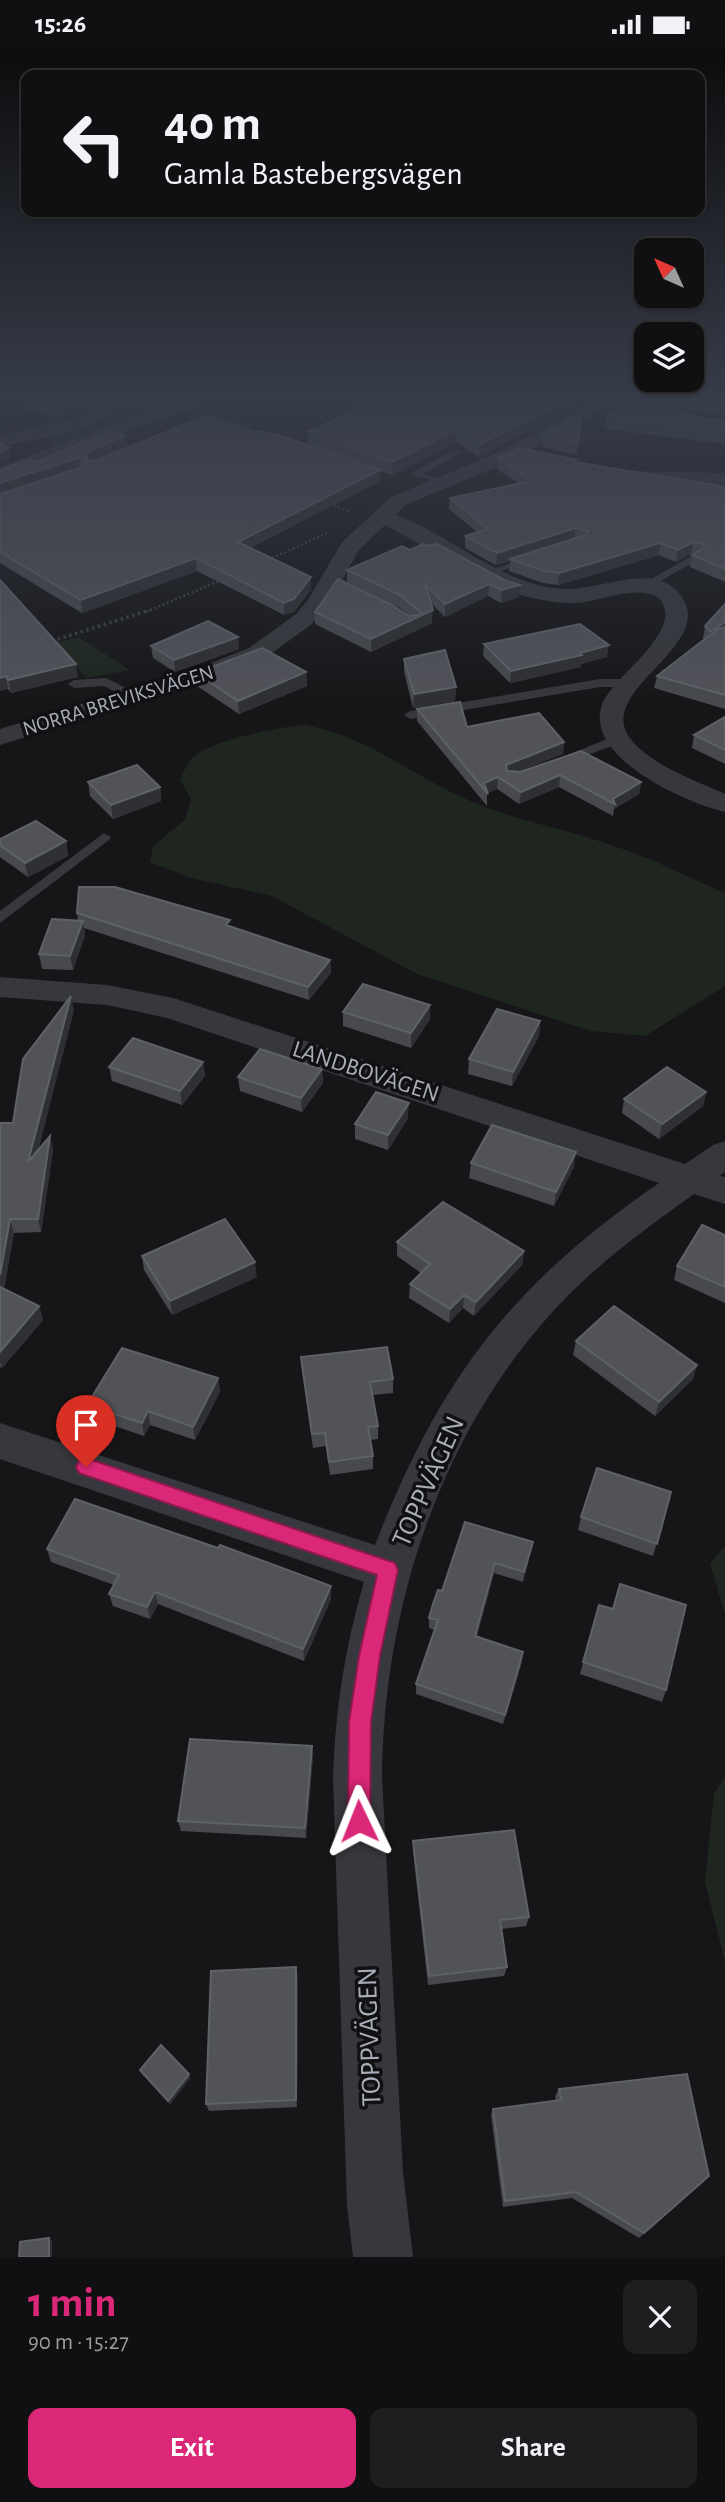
<!DOCTYPE html>
<meta charset="utf-8">
<style>
body{margin:0;font-family:"Alegreya Sans",sans-serif;background:#1e1e20;color:#f1f3f6;height:100vh;display:flex;flex-direction:column;font-size:26px;white-space:nowrap}
*{box-sizing:border-box;margin:0}
p{font-size:23px;color:#9c9d9f}
.icon{flex:none;width:38px;height:38px;fill:none;stroke:currentColor;stroke-width:2;stroke-linecap:round;stroke-linejoin:round}
.map{position:relative;height:2208px;overflow:hidden}
.side{display:flex;flex-direction:column;background:#101012;flex:1}
.side>*{flex:none}
.hud{position:absolute;left:21px;top:21px;width:684px;height:147px;border-radius:14px;box-shadow:0 2px 5px #0004,0 0 0 2px #303032;background:#101012;color:#f1f3f6;overflow:hidden}
.needle{width:46px;rotate:315deg}
.tools{position:absolute;left:634px;top:189px;display:grid;gap:14px}
.tools a{display:grid;place-items:center;width:70px;height:70px;border-radius:14px;background:#101012;box-shadow:0 2px 5px #0004,0 0 0 2px #303032;font-size:35px}
.pin{position:absolute;display:grid;place-items:center;width:60px;height:60px;color:#fff;margin:-72px -30px;border-radius:50% 50% 50% 0;rotate:-45deg;box-shadow:0 0 7px #0007}
.pin .icon{rotate:45deg}
.me{position:absolute;width:77px;margin:-38px;rotate:358deg;stroke-linejoin:round;filter:drop-shadow(0 0 5px #0008)}
.turn{display:flex;align-items:center;gap:24px;height:147px;padding:0 28px;font-size:32px}
.turn .icon{width:91px;height:91px;stroke-width:2.5}
.turn b{display:block;font-size:49px;line-height:60px}
.round{display:grid;place-items:center;flex:none;width:74px;height:74px;border-radius:14px;background:#1e1e20}
.summary{display:flex;align-items:center;justify-content:space-between;height:119px;padding:0 28px}
h1{font-size:42px;font-weight:700;line-height:52px;color:#db2777}
.primary-button{display:flex;gap:14px;margin-top:auto;padding:14px 28px}
.primary-button a{flex:1;height:80px;border-radius:14px;background:#db2777;color:#fff;font-size:28px;font-weight:700;line-height:80px;text-align:center}
.primary-button a+a{background:#1e1e20;color:#f1f3f6}
.status{display:flex;justify-content:space-between;align-items:center;height:49px;padding:0 35px;background:#101012;direction:ltr}
.status svg{height:19px;fill:currentColor}
.map>svg:first-child{display:block}
.green{fill:#1e261f}
.lines{fill:none;stroke-linecap:round;stroke-linejoin:round}
.path-far1{stroke:#3d3f44;stroke-width:2.5;stroke-dasharray:2 2.5;stroke-linecap:butt}
.path{stroke:#3d3f44;stroke-width:3.5;stroke-dasharray:2.5 3.5;stroke-linecap:butt}
.lane{fill:#37383d;fill-rule:evenodd}
.street{fill:#37383d;fill-rule:evenodd}
.wall{fill:#47494d}
.shaded-wall{fill:#2f3033}
.building{fill:#525359;stroke:#5f6168;stroke-width:2}
.route{fill:#db2777;stroke:#8e194d;stroke-width:2}
.labels{text-anchor:middle;stroke-width:7;stroke-linejoin:round;paint-order:stroke}
.far-street-label{font-size:21px;fill:#a8adb8;stroke:#111113}
.street-label{font-size:24px;fill:#a8adb8;stroke:#111113}
.near-street-label{font-size:28px;fill:#a8adb8;stroke:#111113}
</style>
<div class="status"><b>15:26</b><svg viewBox="0 0 49 12"><path d="M0 12V9h3v3zM5 12V6h3v6zM10 12V3h3v9zM15 12V0h3v12zM26 1h20v11H26zM47 4h2v5h-2z"/></svg></div>
<div class="map">
<svg width="725" height="2208" viewBox="0 0 725 2208">
<rect width="100%" height="100%" fill="#161618"/>
<!-- green -->
<path class="green" d="M225 344H271L282 348 294 345 313 351 300 357 286 352 237 372 200 359 201 354Z
M134 353 151 355 154 361 58 399 46 385 113 358Z
M79 588 130 621 86 629 56 594Z
M305 676C365 687 407 722 459 747 510 771 564 779 617 798 654 810 689 829 725 844V937L645 987 591 982 417 925 272 847 191 829 150 813 153 797 185 771 191 750 180 731C183 725 186 716 190 711 208 691 279 678 305 676Z
M725 1497V1565L710 1515Z
M725 1727V1913L705 1833 714 1745Z"/>
<g class="lines">
<!-- path-far1 -->
<path class="path-far1" d="M309 344 360 361
M330 455 351 463
M268 511 327 484
M146 563 221 531"/>
<!-- path -->
<path class="path" d="M52 592 150 561"/>
<!-- lane -->
<path class="lane" d="M176 355H182L284 391 276 393 176 359Z
M454 401 462 403 423 425 443 431V435L410 425Z
M692 507 701 509 650 538 640 536Z
M528 508 537 510 489 526 484 523Z
M106 629 138 645 140 648 134 652 104 637 74 639 68 635 74 631Z
M600 630H628L634 634 628 638H600L410 670 404 666 410 662Z
M617 686 623 690 622 693 567 714H557L555 711Z
M104 784 111 788 109 791 0 874V862Z"/>
<!-- street -->
<path class="street" d="M120 344H152L177 351 193 344H220L185 361 0 431V418L160 357C110 346 119 367 80 380 54 388 27 391 0 398V386L81 367 99 352Z
M609 344H632L511 412 405 456 396 466C453 487 502 537 565 540 598 542 651 513 678 543 725 596 587 642 633 693 656 718 694 731 725 745V763C686 754 583 708 602 656 612 627 687 582 659 549 634 534 600 554 572 554 549 554 527 548 506 542L385 476 359 501 329 554 312 575 265 609 219 628 0 696V680L201 618 249 599 296 565 308 551 342 493 391 448 497 404Z
M630 422 725 424V436L623 432 620 428 623 424Z
M0 928 107 936 173 949 685 1115 713 1096 725 1092V1123L720 1127 725 1128V1155L694 1145C655 1173 616 1201 581 1234 447 1361 384 1547 382 1728L403 2123 413 2208H353L347 2156 333 1728C335 1662 345 1597 364 1533L0 1410V1374L375 1496C440 1329 511 1236 659 1134L167 969 107 956 0 948Z"/>
</g>
<!-- wall -->
<path class="wall" d="M27 344H109L98 350 80 365 64 368 26 361 24 348Z
M329 344H567L574 360 479 408 456 393 392 426 380 422V432L250 499 311 528V540L294 563 284 566 197 522 82 564 0 514V421L36 413 125 387 127 399 256 384 308 396V383L365 356Z
M650 344H714L725 347V365L708 364 649 350Z
M606 368 725 370V395L605 380Z
M581 377 577 406 542 398 543 386Z
M497 409 575 413 725 438V533L690 518 692 506 694 505H691L676 513 659 506 558 536 543 534 509 522 510 512 496 516 465 499V487L477 483 449 460 450 449 518 434 497 420Z
M423 495 519 548 501 554 488 547 445 568 431 554 432 574 371 603 315 575V563L410 567 400 559 347 533V521L410 501Z
M0 531 78 628 11 644 8 640 0 642Z
M725 555V660L654 639 657 627 704 591 703 589 705 577Z
M238 588 239 600 175 623 153 609 151 597Z
M484 595 607 608 581 615V618L510 634 483 607Z
M404 610 456 638 455 652 413 659 404 623Z
M306 623 307 637 239 665 197 637 196 624Z
M417 660 467 678 564 693 563 705 516 723H520L581 702 641 733 639 745 614 760 613 767 559 738 519 755 497 740 487 744V757L417 672Z
M725 668V715L692 699 694 686Z
M88 733 160 738 161 752 113 770 90 747Z
M0 790 66 792 68 807 28 828 0 808Z
M77 864 230 878 330 911 331 924 309 951 84 879 85 886 73 921 42 920 39 905 78 872Z
M430 956V970L411 999 343 977V963Z
M74 961 38 1101 50 1087 53 1101 41 1183 14 1184 4 1240 39 1257 43 1271 2 1319 0 1318V1074H13Z
M540 972 539 987 512 1037 468 1025 469 1010Z
M203 1013 205 1027 182 1056 112 1032 109 1018Z
M322 1020 323 1034 302 1063 240 1042 238 1028Z
M706 1043 703 1057 659 1090 622 1064 624 1050Z
M408 1069 388 1101 355 1090V1075Z
M471 1114 574 1118 554 1157 469 1129Z
M725 1186V1254L674 1231 677 1217Z
M397 1193 524 1202 522 1216 474 1267 463 1259 449 1274 409 1249 410 1235 421 1224 397 1207Z
M142 1207 257 1228 172 1266 144 1221Z
M576 1292 697 1316 693 1330 655 1367 573 1306Z
M301 1308 393 1330V1344L372 1346 378 1377V1390L370 1391 373 1407V1420L330 1426 326 1397 313 1399 302 1322Z
M218 1329 220 1343 195 1391 150 1376 144 1387 91 1369 87 1356Z
M671 1443 653 1507 578 1481 581 1468Z
M533 1493 523 1533 494 1524 477 1587 522 1613 503 1675 416 1645V1635L435 1581 429 1579V1569L442 1542Z
M218 1499 331 1537V1550L304 1612 158 1555 150 1570 113 1557 109 1545 114 1536 51 1513 47 1500Z
M599 1556 613 1560 666 1641 662 1653 580 1625Z
M312 1697 313 1708 306 1789 181 1782 178 1772Z
M413 1792 529 1868 526 1877 501 1880 507 1918 504 1927 428 1936 413 1802Z
M298 1927 297 2058 209 2062 206 2055Z
M140 2021 190 2029 170 2055 142 2025Z
M559 2040 709 2127 639 2189 572 2149 503 2158 491 2066 493 2060 556 2052 555 2047Z"/>
<!-- shaded-wall -->
<path class="shaded-wall" d="M87 344H109L98 350 80 365 64 368 62 355Z
M576 347 574 360 479 408 480 395Z
M457 380 456 393 392 426V413Z
M125 387 127 399 89 415 87 411V403Z
M9 399 11 411 0 416V403Z
M80 408 81 420 0 446V434Z
M380 421V432L238 505V493Z
M575 479 574 491 510 510V512L496 516 497 504Z
M693 493 691 505 676 513 678 501Z
M660 494 659 506 558 536 559 524Z
M196 509 197 522 82 564 81 551Z
M311 528V540L294 563 284 566V554Z
M489 535 488 547 445 568V555Z
M520 536 519 548 501 554 502 541Z
M433 561 432 574 371 603V590Z
M725 573V584L708 595 710 583Z
M238 588 239 600 175 623 174 611Z
M609 596 607 608 581 615V618L510 634 511 622Z
M76 615 78 628 11 644 8 631Z
M306 623 307 637 239 665 238 652Z
M6 627 8 640 0 642V629Z
M456 638 455 652 413 659 414 645Z
M564 693 563 705 505 728 506 716Z
M560 726 559 738 519 755 521 743Z
M498 728 497 740 487 744 484 734Z
M641 733 639 745 614 760 615 755 613 750Z
M160 738 161 752 113 770 111 756Z
M66 792 68 807 28 828 25 814Z
M83 872 85 886 73 921 70 907Z
M330 911 331 924 309 951 308 938Z
M71 947 74 961 32 1126 28 1113Z
M430 956V970L411 999V984Z
M540 972 539 987 512 1037 513 1023Z
M203 1013 205 1027 182 1056 180 1042Z
M322 1020 323 1034 302 1063 301 1049Z
M706 1043 703 1057 659 1090 662 1075Z
M409 1054 408 1069 388 1101V1086Z
M50 1087 53 1101 41 1183 38 1170Z
M576 1103 574 1118 554 1157 556 1143Z
M10 1170 14 1184 2 1251 0 1244V1226Z
M524 1202 522 1216 474 1267 476 1253Z
M255 1213 257 1228 172 1266 170 1252Z
M464 1246 463 1259 449 1274 450 1260Z
M39 1257 43 1271 2 1319 0 1313V1303Z
M697 1316 693 1330 655 1367 659 1353Z
M218 1329 220 1343 195 1391 193 1378Z
M148 1362 150 1376 144 1387 142 1374Z
M533 1493 531 1503 523 1533 524 1523Z
M495 1514 494 1524 474 1597 475 1587Z
M331 1537V1550L304 1612 303 1600Z
M155 1543 158 1555 150 1570 147 1558Z
M523 1603 522 1613 503 1675 505 1666Z
M312 1697 313 1708 306 1789 305 1779Z
M296 1918 298 1927 297 2058 296 2051Z
M189 2025 190 2029 170 2055 168 2052Z
M49 2189 52 2192V2208H49Z"/>
<!-- building -->
<path class="building" d="M27 344H87L78 352 62 355 24 348Z
M369 344H567L576 347 480 395 457 380 392 413 308 383 382 349Z
M674 344H714L725 347V354L710 353Z
M632 351 709 370H725V383L606 368Z
M582 365 578 394 543 386Z
M205 367 256 384 263 382 294 391 380 421 238 493 311 528 294 550 284 554 196 509 81 551 0 503V445L82 418 86 413 80 408 0 434V421L31 410 36 413 112 382 125 387 87 403V411L95 412Z
M0 395 9 399 0 403Z
M522 399 576 411 575 413 725 438V520L692 506 704 499V495L693 493 678 501 660 494 559 524 544 522 510 510 586 486 588 482 575 479 497 504 465 487 488 480 450 449 532 432 497 409Z
M423 495 428 497 437 495 506 532 520 536 502 541 489 535 445 555 425 535 433 561 371 590 315 563 338 530 390 555 409 567 423 565 400 546 347 521 402 497 410 501Z
M0 531 76 615 8 631 6 627 0 629Z
M725 555V573L710 583 705 577Z
M208 572 238 588 174 611 151 597Z
M580 575 609 596 580 604 582 606 511 622 484 595Z
M725 578V646L657 627 718 580Z
M262 599 306 623 238 652 196 624Z
M445 601 456 638 414 645 404 610Z
M460 653 467 678 539 664 564 693 506 716 507 722 520 723 581 702 641 733 613 750 615 755 560 726 521 743 498 728 484 734 488 745 417 660Z
M725 668V701L694 686Z
M137 716 160 738 111 756 88 733Z
M36 772 66 792 25 814 0 796V790Z
M79 838H115L230 871 226 876 330 911 308 938 77 864Z
M52 870 83 872 70 907 39 905Z
M363 935 430 956 411 984 343 963Z
M71 947 28 1113 50 1087 38 1170H10L0 1226V1074H13L23 1010Z
M497 960 540 972 513 1023 469 1010Z
M133 989 203 1013 180 1042 109 1018Z
M260 1000 322 1020 301 1049 238 1028Z
M667 1018 706 1043 662 1075 624 1050Z
M376 1043 409 1054 388 1086 355 1075Z
M492 1076 576 1103 556 1143 471 1114Z
M443 1153 524 1202 476 1253 464 1246 450 1260 410 1235 430 1215 397 1193Z
M225 1170 255 1213 170 1252 142 1207Z
M702 1176 725 1186V1238L677 1217Z
M0 1238 39 1257 0 1303Z
M614 1257 697 1316 659 1353 576 1292Z
M387 1298 393 1330 370 1333 378 1377 368 1378 373 1407 329 1413 325 1384 312 1385 301 1308Z
M122 1299 218 1329 193 1378 148 1362 142 1374 87 1356Z
M597 1419 671 1443 657 1495 581 1468Z
M75 1450 218 1499 220 1496 331 1537 303 1600 155 1543 147 1558 109 1545 119 1526 47 1500Z
M465 1473 533 1493 524 1523 495 1514 475 1587 523 1603 505 1666 416 1635 438 1571 429 1569 433 1555 438 1541 442 1542Z
M620 1535 686 1556 666 1641 583 1613 599 1556 613 1560Z
M190 1690 312 1697 305 1779 178 1772Z
M514 1781 529 1868 500 1871 507 1918 429 1927 413 1792Z
M296 1918V2051L206 2055 211 1922Z
M161 1996 189 2025 168 2052 140 2021Z
M687 2025 709 2127 644 2184 576 2143 505 2152 493 2060 561 2051 559 2040Z
M49 2189V2208H19L20 2193Z"/>
<!-- sky -->
<linearGradient id="sky" x2="0" y2="1"><stop stop-color="#0c0c0d"/><stop offset="0.53" stop-color="#363c48"/><stop offset="1" stop-color="#363c48" stop-opacity="0"/></linearGradient>
<rect width="725" height="654" fill="url(#sky)"/>
<!-- route -->
<path class="route" d="M86 1409 395 1514 398 1521 380 1607 371 1673 370 1772 367 1780 359 1783 351 1780 348 1772 349 1673 359 1607 377 1526 79 1424 76 1418 79 1412Z"/>
<g class="labels">
<!-- far-street labels -->
<g class="far-street-label">
<text transform="translate(118 651) rotate(-17)" y="7">NORRA BREVIKSVÄGEN</text>
</g>
<!-- street labels -->
<g class="street-label">
<text transform="translate(366 1022) rotate(18)" y="8">LANDBOVÄGEN</text>
</g>
<!-- near-street labels -->
<g class="near-street-label">
<text transform="translate(427 1432) rotate(-66)" y="10">TOPPVÄGEN</text>
<text transform="translate(368 1988) rotate(-92)" y="10">TOPPVÄGEN</text>
</g>
</g>
</svg>
<div class="tools">
<a><svg class="needle" viewBox="-14 -14 28 28"><path d="M0-13l5 13h-10z" fill="#e53935"/><path d="M0 13l5-13h-10z" fill="#9c9d9f"/></svg></a>
<a><svg class="icon" aria-label="layers" viewBox="0 0 24 24"><path d="M12 4l9 5-9 5-9-5zM3 14l9 5 9-5"/></svg></a>
</div>
<div class="pin" style="left:86px;top:1418px;background:#d93025"><svg class="icon" aria-label="arrive" viewBox="0 0 24 24"><path d="M6 21V4h12l-3 4 3 4H6"/></svg></div>
<svg class="me" style="left:359px;top:1772px" viewBox="-20 -20 40 40"><path d="M0-17L14 15 0 8-14 15z" fill="#db2777" stroke="#fff" stroke-width="4"/></svg>
<div class="hud">
<div class="turn"><svg class="icon" aria-label="left" viewBox="0 0 24 24"><path d="M17 20v-9H6M10 6l-5 5 5 5"/></svg><div><b>40 m</b>Gamla Bastebergsvägen</div></div>
</div>
</div>
<section class="side">
<div class="summary"><div><h1>1 min</h1><p>90 m · 15:27</p></div><a class="round"><svg class="icon" aria-label="close" viewBox="0 0 24 24"><path d="M6 6l12 12M18 6L6 18"/></svg></a></div>
<div class="primary-button"><a>Exit</a><a>Share</a></div>
</section>
